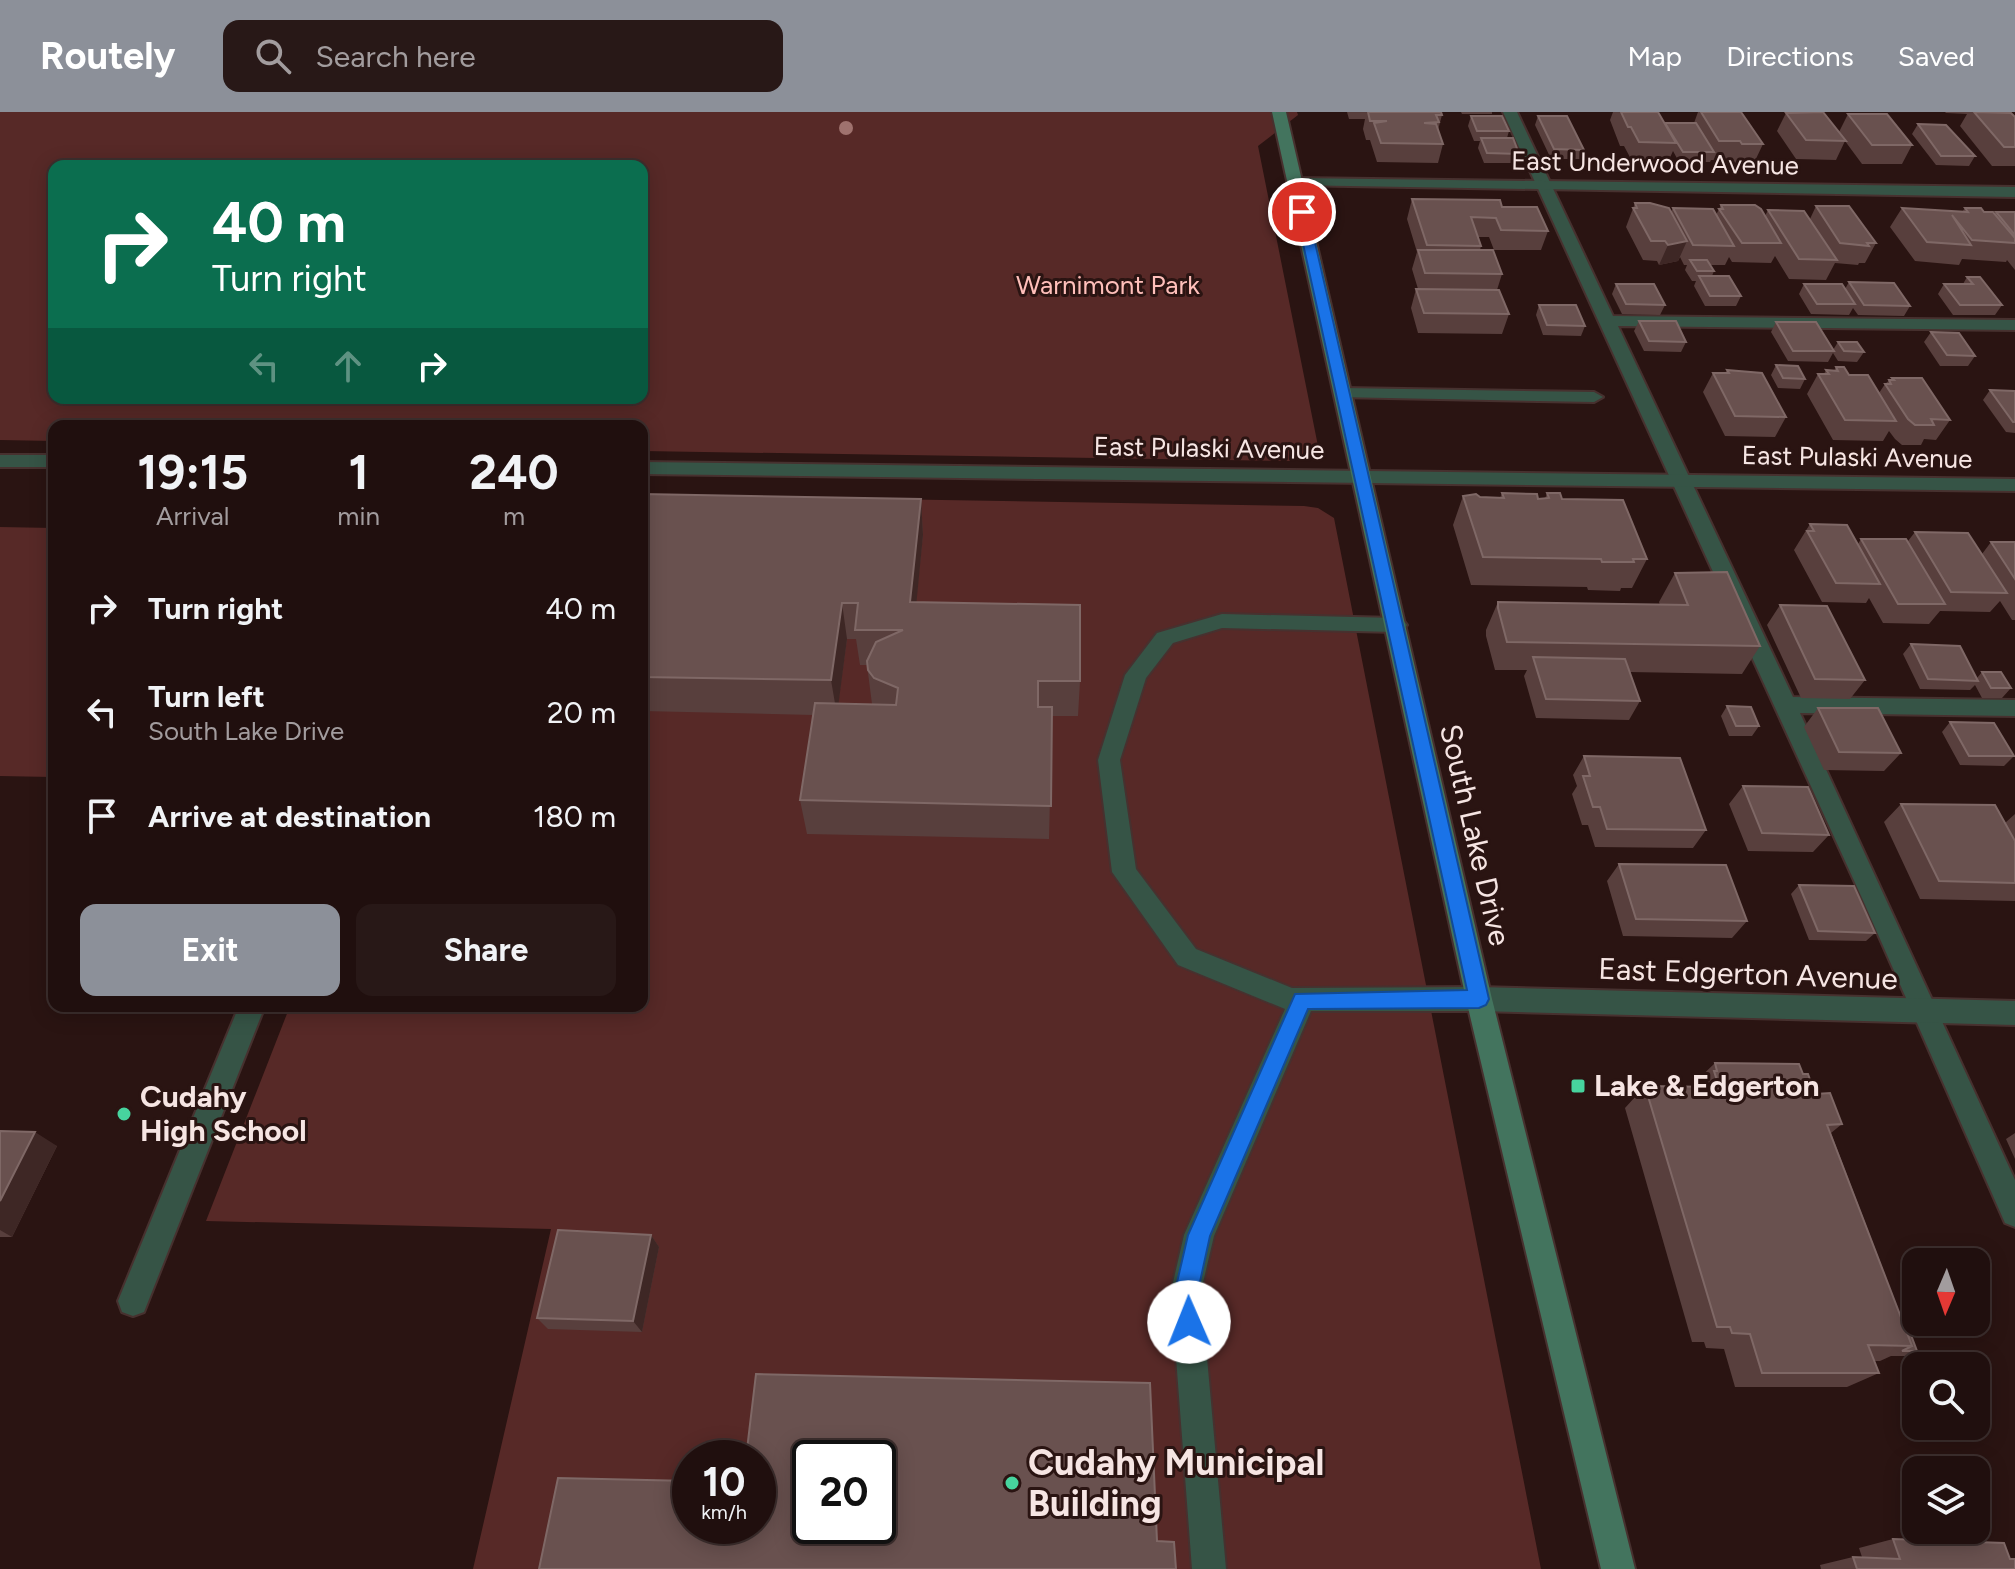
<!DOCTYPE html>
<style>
body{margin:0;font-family:Figtree,sans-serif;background:#281817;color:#f1f3f6;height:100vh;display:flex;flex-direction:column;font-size:30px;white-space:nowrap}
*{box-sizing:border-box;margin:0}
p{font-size:26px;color:#a29c9e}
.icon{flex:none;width:44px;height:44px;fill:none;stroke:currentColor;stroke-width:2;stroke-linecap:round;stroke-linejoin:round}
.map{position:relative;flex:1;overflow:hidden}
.details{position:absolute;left:48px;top:308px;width:600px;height:592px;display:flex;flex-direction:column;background:#200f0e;border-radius:16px;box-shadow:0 4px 20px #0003,0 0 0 2px #3d2f2e}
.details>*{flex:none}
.top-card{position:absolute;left:48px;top:48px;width:600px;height:244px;border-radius:16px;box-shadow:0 4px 20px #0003,0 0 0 2px #3d2f2e;background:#0b6e4f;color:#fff;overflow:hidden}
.needle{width:52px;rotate:182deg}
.buttons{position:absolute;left:1902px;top:1136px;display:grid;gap:16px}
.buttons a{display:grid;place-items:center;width:88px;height:88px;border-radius:16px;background:#200f0e;box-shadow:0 4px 20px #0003,0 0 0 2px #3d2f2e;font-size:40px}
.speed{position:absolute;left:672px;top:1328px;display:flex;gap:16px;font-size:40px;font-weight:700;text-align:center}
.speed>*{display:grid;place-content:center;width:104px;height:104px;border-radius:50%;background:#200f0e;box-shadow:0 4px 20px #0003,0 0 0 2px #3d2f2e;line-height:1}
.speed small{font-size:20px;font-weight:400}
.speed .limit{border:4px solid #111;border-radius:12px;background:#fff;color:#111}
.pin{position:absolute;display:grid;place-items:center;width:68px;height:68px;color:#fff;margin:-34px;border:4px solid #fff;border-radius:50%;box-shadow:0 2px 8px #0007}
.me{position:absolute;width:88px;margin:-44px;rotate:359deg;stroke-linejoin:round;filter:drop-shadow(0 0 6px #0008)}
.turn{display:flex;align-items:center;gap:28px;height:168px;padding:0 32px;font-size:36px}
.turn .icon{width:104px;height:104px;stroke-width:2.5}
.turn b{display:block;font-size:56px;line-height:68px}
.lanes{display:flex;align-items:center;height:76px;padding:0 32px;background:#0003;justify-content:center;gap:40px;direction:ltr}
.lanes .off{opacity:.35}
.eta{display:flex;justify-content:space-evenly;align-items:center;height:136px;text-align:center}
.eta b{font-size:48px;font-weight:700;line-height:56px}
.button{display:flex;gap:16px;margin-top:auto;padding:16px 32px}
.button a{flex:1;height:92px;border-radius:16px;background:#8c9099;color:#fff;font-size:32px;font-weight:700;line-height:92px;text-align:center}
.button a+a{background:#281817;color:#f1f3f6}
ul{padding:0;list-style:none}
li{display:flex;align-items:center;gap:24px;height:104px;padding:0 32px}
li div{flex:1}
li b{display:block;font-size:30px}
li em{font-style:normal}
header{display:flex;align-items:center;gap:48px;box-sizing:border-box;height:112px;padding:0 40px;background:#8c9099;color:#fff}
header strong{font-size:38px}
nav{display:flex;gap:44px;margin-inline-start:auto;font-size:28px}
.search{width:560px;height:72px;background:#281817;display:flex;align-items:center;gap:20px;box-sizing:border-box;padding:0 28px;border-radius:16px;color:#a29c9e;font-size:30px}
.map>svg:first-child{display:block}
.green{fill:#572927;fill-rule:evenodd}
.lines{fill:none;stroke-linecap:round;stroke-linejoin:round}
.lane-casing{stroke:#47312f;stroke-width:4}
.street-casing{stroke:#47312f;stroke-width:4}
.secondary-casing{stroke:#47312f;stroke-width:4}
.lane{fill:#365446;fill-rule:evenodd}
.street{fill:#365446;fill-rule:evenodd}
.secondary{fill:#43745e;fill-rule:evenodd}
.tree{fill:#9f726e}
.wall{fill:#583f3d;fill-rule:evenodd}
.shaded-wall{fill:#3e2725}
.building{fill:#69514f;stroke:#7f6866;stroke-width:2;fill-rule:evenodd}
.route{fill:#1a73e8;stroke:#114b97;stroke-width:2}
.poi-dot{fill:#47d49e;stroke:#2a1412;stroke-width:3}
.labels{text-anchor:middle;stroke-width:6;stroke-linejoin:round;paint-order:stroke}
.far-street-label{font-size:26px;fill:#f6e5e3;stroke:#2a1412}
.far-park-label{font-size:26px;fill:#ffbfba;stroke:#2a1412}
.street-label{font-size:30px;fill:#f6e5e3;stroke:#2a1412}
.poi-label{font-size:30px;font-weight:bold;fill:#f6e5e3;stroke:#2a1412;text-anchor:start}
.near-poi-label{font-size:36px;font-weight:bold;fill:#f6e5e3;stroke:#2a1412;text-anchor:start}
</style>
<header>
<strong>Routely</strong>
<div class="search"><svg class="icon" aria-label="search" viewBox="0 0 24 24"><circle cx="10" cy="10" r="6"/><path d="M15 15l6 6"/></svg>Search here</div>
<nav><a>Map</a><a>Directions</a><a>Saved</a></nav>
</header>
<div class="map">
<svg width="2015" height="1457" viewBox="0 0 2015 1457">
<rect width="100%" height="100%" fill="#2a1412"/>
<!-- green -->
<path class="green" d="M0 0H1297L1298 3 1258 34 1318 334 1307 346 1292 349 642 339V314H54V329L0 328ZM54 54H642V286H54Z
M642 383 1304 394 1318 396 1334 406 1541 1457H473L551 1117 206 1109 290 894H642ZM690 1346H758V1414H690ZM810 1346H878V1414H810Z
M0 415 54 416 52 665 0 664Z"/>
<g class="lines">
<!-- lane casing -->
<g class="lane-casing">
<path id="lane" d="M1503 0H1517L1613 204 2015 208V218L1618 214 1793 585 2015 588V604L1800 601 2015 1068V1115L2005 1111 1862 786Z
M1344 276 1594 280 1603 285 1594 290 1338 285 1335 281Z
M1222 502 1396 506 1403 508 1407 513 1403 518 1396 520 1222 516 1173 531 1146 566 1120 648 1136 757 1196 837 1292 876 1479 875 1488 879 1492 887 1488 895 1479 899H1311L1214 1124 1201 1179 1226 1457H1192L1171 1179 1184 1123 1285 897 1178 853 1112 760 1098 648 1125 563 1157 521Z
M239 894H265L144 1200 133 1204 122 1200 118 1189Z"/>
</g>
<!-- street casing -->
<g class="street-casing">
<path id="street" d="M1295 66 2015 75V85L1290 73V67Z
M0 343H54V355H0Z
M642 350 2015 367V379L642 362Z
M1479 875 2015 889V913L1479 899 1470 895 1466 887 1470 879Z"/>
</g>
<!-- secondary casing -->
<g class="secondary-casing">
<path id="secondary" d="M1272 0H1286L1492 887 1635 1457H1601L1466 887Z"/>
</g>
<!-- lane -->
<use href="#lane" class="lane"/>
<!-- street -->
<use href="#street" class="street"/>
<!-- secondary -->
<use href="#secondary" class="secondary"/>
</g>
<!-- trees -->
<circle class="tree" cx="846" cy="16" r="7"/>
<!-- wall -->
<path class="wall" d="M1347 0H1441L1442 3 1438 18 1443 32 1438 51 1377 50 1370 28H1366L1363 17 1365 7H1349Z
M1461 0H1492V2H1462Z
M1613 0H1658L1665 12 1694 11 1698 0H1741L1763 32 1754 51H1733L1731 48H1711L1710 50H1679L1673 39 1668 50 1632 49 1624 34H1620L1610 8Z
M1945 0H2003L2015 5V54H1992L1960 14 1967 2 1946 1Z
M1786 1 1839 20 1848 2 1912 33 1902 52H1862L1845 29 1836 48 1796 47 1777 19Z
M1471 4 1509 19 1507 26 1519 42 1516 51H1484L1478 36 1480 29H1474L1468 14Z
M1538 4 1584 38 1580 47H1551L1535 13Z
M1918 12 1975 44 1969 54 1936 53 1912 22Z
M1412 87 1502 95 1548 119 1541 138H1494L1489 125H1478L1481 134 1480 138 1502 162 1497 178 1509 202 1502 222 1418 221 1411 196 1416 177H1418L1412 157 1417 140 1407 107Z
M1635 91 1671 100 1673 96 1716 103 1721 93 1765 104 1768 98 1810 107 1816 94 1876 131 1865 151H1859L1858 153 1835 151 1826 168 1789 167 1775 144 1771 151 1732 150 1729 145 1725 153H1710L1714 159 1712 164 1741 184 1736 194H1705L1694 174 1696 169H1692L1685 158 1687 153H1684L1680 145 1678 149 1659 153 1657 149 1643 148 1626 115Z
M1902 96 1962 100 1965 96 1994 102 1996 100H2015V158L2007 148 2006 150 1962 147 1959 153 1915 149 1890 115Z
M1967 165 2002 193 1995 203H1953L1938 182 1944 172H1963Z
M1849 170 1910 194 1904 204 1858 203 1853 196 1849 203 1811 202 1799 182 1804 172 1845 177Z
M1616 172 1665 193 1660 203 1622 202 1612 182Z
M1539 193 1585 214 1581 224 1543 223 1536 203Z
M1639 209 1686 230 1681 240 1644 239 1634 219Z
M1776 210 1833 238 1838 230 1864 240 1857 250 1838 249 1833 241 1828 250 1788 249 1771 220Z
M1931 220 1975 244 1968 254H1940L1924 230Z
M1776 253 1805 267 1800 277 1778 276 1771 263Z
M1836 255 1879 281 1885 272 1892 266 1950 308 1936 328 1924 327 1921 333H1902L1895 327 1889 319 1883 329 1833 328 1807 282 1818 262H1824L1826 258 1834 259Z
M1727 258 1786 305 1775 325 1725 324 1703 280 1713 261H1725Z
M1990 278 2015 279V321L2006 320 1983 288Z
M1502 381 1538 387H1545L1547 381 1562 387 1647 447 1632 476H1621L1620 479 1588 478 1587 475 1471 473 1453 413 1463 384 1500 386Z
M642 382 921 387 923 423 916 490 1080 569 1078 604H1052L1049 727 807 722 800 688 813 603 642 599ZM847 527H856L860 553H867L872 592H838Z
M1810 412 1858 432 1861 427 1908 429 1915 420 1982 442 1991 430H2015V508H2012L2000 489 1990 500 1940 499 1929 512 1883 511 1869 486 1866 491 1822 490 1794 438Z
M1675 461 1760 534 1742 562 1629 560 1640 589 1629 608 1536 606 1524 564 1527 558H1495L1486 524V518L1498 490 1660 493 1659 490Z
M1780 493 1865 568 1850 587 1801 586 1767 513Z
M1911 532 1977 566 1982 560 2011 576 2002 586H1982L1975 573 1970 578 1920 577 1903 542Z
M1727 594 1759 614 1752 624H1729L1721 604Z
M1818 596 1901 641 1884 659 1824 658 1804 615Z
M1950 610 2014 644 2004 654 1960 653 1942 620Z
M1584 644 1706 718 1693 736 1595 735 1588 713H1582L1572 682 1577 674 1573 663Z
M1743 674 1829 723 1813 740 1748 739 1729 692Z
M1901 692 2005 711 2015 702V789L1920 787 1884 710Z
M1619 752 1747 809 1732 826 1623 824 1607 769Z
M1799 773 1875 821 1866 829 1809 828 1791 782Z
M1715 951 1803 962 1815 982 1842 1012 1831 1021 1905 1215 1917 1239 1905 1244H1891L1880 1249H1874L1879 1261 1847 1275H1735L1724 1237 1706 1236 1704 1230H1692L1625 996 1645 974 1693 975 1692 973Z
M0 1019 57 1034 12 1125H0Z
M2015 1021V1047L2006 1027Z
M651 1123 659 1135 642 1220 548 1217 537 1206Z
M1893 1427 2010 1447 2015 1457H1821L1820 1453 1853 1445H1862L1859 1436Z"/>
<!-- shaded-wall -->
<path class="shaded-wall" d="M1687 129 1678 149 1659 153 1668 133Z
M921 387 923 423 913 526 910 490Z
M842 491 847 527 837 603 831 568Z
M35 1020 57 1034 12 1125 0 1118V1089Z
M651 1123 659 1135 642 1220 633 1209Z"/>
<!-- building -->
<path class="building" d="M1368 0H1441L1442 3H1436L1439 10 1424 11 1436 12 1443 32 1381 31 1374 11 1387 9H1370Z
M1621 0H1658L1676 31 1639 30 1631 15H1628Z
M1701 0H1741L1763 32H1742L1740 29H1719Z
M1823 0 1846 29 1806 28 1786 1Z
M1974 0 2011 1 2015 5V35H2004Z
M1848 2H1887L1912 33H1872Z
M1471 4H1502L1509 19H1477Z
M1538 4H1567L1584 38 1554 37Z
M1665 11H1696L1714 40H1683Z
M1918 12 1946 13 1975 44H1941Z
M1481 26H1513L1519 42 1487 41Z
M1412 87 1500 88 1502 95H1537L1548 119 1501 118 1496 106 1471 105 1481 134 1427 133Z
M1635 91H1650L1669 96 1687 129 1668 133 1665 129H1651L1633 96H1637Z
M1721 93H1755L1761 97 1781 131H1742L1719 97H1723Z
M1816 94H1849L1876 131H1867L1869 134 1840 131Z
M1673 96 1713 97 1734 134 1693 133Z
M1902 96 1968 100 1965 96H1981L1984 100H1993L2015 126V131L1972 128 1952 103 1971 133 1927 130Z
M1768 98 1804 99 1837 148 1799 147Z
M1996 100H2015V123Z
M1418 138H1493L1502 162 1425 161Z
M1690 148H1707L1714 159H1697Z
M1699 164H1729L1741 184H1710Z
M1967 165H1980L2002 193H1960L1944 172H1973Z
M1849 170 1894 171 1910 194 1864 193Z
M1616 172H1654L1665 193 1626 192Z
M1804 172H1842L1855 192H1817Z
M1416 177 1499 178 1509 202 1424 201Z
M1539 193H1576L1585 214 1547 213Z
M1639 209H1676L1686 230 1649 229Z
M1776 210H1816L1834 239H1793Z
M1931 220 1959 221 1975 244 1947 243Z
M1838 230H1857L1864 240 1844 239Z
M1776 253 1798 254 1805 267 1783 266Z
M1836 255H1844L1849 263H1868L1896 309 1845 308 1818 262H1829L1826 258 1838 259Z
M1727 258 1762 261 1786 305 1735 304 1713 261H1729Z
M1892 266H1922L1950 308 1931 307 1934 313H1915L1908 307 1885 272H1891L1889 268H1894Z
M1990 278 2015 279V310H2013Z
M1502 381 1537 382 1538 387 1549 386 1547 381H1560L1562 387 1623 388 1647 447H1633L1634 450H1602L1601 447 1483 445 1463 384 1476 382 1480 385 1504 386Z
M642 382 921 387 910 490 1080 493V569H1038V595H1052L1051 694 800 688 815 591 896 593 898 576 874 566 868 558 867 549 876 530 903 518H855L858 491H842L831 568 642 565Z
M1810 412 1847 413 1880 472 1836 471 1807 419H1814Z
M1915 420 1968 421 2007 481 1951 480Z
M1861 427H1906L1945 492H1898Z
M1991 430H2015V467Z
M1727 460 1760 534 1507 530 1498 496V490L1688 493 1675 461Z
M1780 493 1827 494 1865 568 1815 567Z
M1911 532 1960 534 1978 569 1928 567Z
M1533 545 1625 547 1640 589 1546 587Z
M1982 560H2001L2011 576H1991Z
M1727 594 1751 595 1759 614H1736Z
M1818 596H1878L1901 641 1839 640Z
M1950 610 1994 611 2014 644H1969Z
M1584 644 1680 646 1706 718 1607 717 1600 695H1593L1583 664H1590Z
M1743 674 1808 675 1829 723 1762 721Z
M1901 692 1995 693 2015 729V771L1939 769Z
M1619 752 1726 753 1747 809 1636 807Z
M1799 773 1854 774 1875 821 1818 819Z
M1715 951 1799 952 1803 962H1808L1815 982 1830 981 1842 1012 1827 1013 1912 1234 1868 1233 1879 1261H1762L1750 1222 1732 1221 1730 1215H1717L1645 974 1719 975 1714 959H1717Z
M0 1019 35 1020 0 1089Z
M558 1118 651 1123 633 1209 537 1206Z
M1905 1215H1908L1917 1239H1902L1912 1234Z
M756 1262 1150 1271 1157 1429 1174 1430 1176 1457H539L558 1366 690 1369V1414H758V1346H746ZM810 1346H878V1414H810Z
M1893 1427 2004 1431 2010 1447H2015V1457H1857L1853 1445 1900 1447Z"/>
<!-- route -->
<path class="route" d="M1302 97 1308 100 1489 887 1486 893 1479 896 1308 897 1210 1124 1198 1179 1200 1210 1197 1218 1189 1222 1181 1218 1175 1179 1188 1123 1295 882 1467 878 1296 100Z"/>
<!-- markers -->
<g class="poi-dot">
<rect x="1570" y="966" width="16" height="16" rx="4"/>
<circle cx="124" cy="1002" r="8"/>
<circle cx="1012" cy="1371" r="8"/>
</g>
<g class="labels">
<!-- far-street labels -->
<g class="far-street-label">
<text transform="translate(1655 51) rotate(1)" y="9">East Underwood Avenue</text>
<text transform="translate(1209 336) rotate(1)" y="9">East Pulaski Avenue</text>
<text transform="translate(1857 345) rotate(1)" y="9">East Pulaski Avenue</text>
</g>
<!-- far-park labels -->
<g class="far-park-label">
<text x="1108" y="182">Warnimont Park</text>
</g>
<!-- street labels -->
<g class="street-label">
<text transform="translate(1475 723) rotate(77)" y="10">South Lake Drive</text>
<text transform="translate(1748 862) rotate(2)" y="10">East Edgerton Avenue</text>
</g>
<!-- poi labels -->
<g class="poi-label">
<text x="1594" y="984">Lake &amp; Edgerton</text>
<text x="140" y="995">Cudahy<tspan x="140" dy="34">High School</tspan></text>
</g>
<!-- near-poi labels -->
<g class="near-poi-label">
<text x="1028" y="1363">Cudahy Municipal<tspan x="1028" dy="41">Building</tspan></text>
</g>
</g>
</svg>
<div class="buttons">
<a><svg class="needle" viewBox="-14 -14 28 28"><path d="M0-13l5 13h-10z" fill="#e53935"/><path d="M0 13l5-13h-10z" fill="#a29c9e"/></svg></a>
<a><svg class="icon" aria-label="search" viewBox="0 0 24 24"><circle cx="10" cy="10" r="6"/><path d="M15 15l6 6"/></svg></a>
<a><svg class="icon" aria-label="layers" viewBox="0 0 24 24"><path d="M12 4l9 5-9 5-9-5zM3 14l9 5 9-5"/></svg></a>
</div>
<div class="speed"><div>10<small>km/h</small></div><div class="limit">20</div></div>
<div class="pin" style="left:1302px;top:100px;background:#d93025"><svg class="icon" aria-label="arrive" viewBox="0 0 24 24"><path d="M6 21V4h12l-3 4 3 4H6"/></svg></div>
<svg class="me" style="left:1189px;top:1210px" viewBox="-20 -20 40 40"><circle r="19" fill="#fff"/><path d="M0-13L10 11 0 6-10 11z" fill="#1a73e8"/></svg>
<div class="top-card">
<div class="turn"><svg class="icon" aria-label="right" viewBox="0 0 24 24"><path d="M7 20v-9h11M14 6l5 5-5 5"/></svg><div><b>40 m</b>Turn right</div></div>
<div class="lanes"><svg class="icon off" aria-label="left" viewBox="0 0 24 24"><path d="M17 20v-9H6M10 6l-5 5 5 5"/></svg><svg class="icon off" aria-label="ahead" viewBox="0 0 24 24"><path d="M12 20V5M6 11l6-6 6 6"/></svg><svg class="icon" aria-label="right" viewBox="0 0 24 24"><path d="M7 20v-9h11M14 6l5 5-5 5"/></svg></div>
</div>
<section class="details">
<div class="eta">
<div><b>19:15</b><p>Arrival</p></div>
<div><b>1</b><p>min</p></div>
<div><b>240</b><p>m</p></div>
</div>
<ul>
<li><svg class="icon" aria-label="right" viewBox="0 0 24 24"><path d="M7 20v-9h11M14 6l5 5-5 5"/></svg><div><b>Turn right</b></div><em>40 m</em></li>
<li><svg class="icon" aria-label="left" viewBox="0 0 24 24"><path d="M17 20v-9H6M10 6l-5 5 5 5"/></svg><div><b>Turn left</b><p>South Lake Drive</p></div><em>20 m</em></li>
<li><svg class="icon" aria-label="arrive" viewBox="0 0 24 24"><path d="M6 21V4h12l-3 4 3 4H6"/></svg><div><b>Arrive at destination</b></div><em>180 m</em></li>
</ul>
<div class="button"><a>Exit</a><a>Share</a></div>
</section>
</div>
